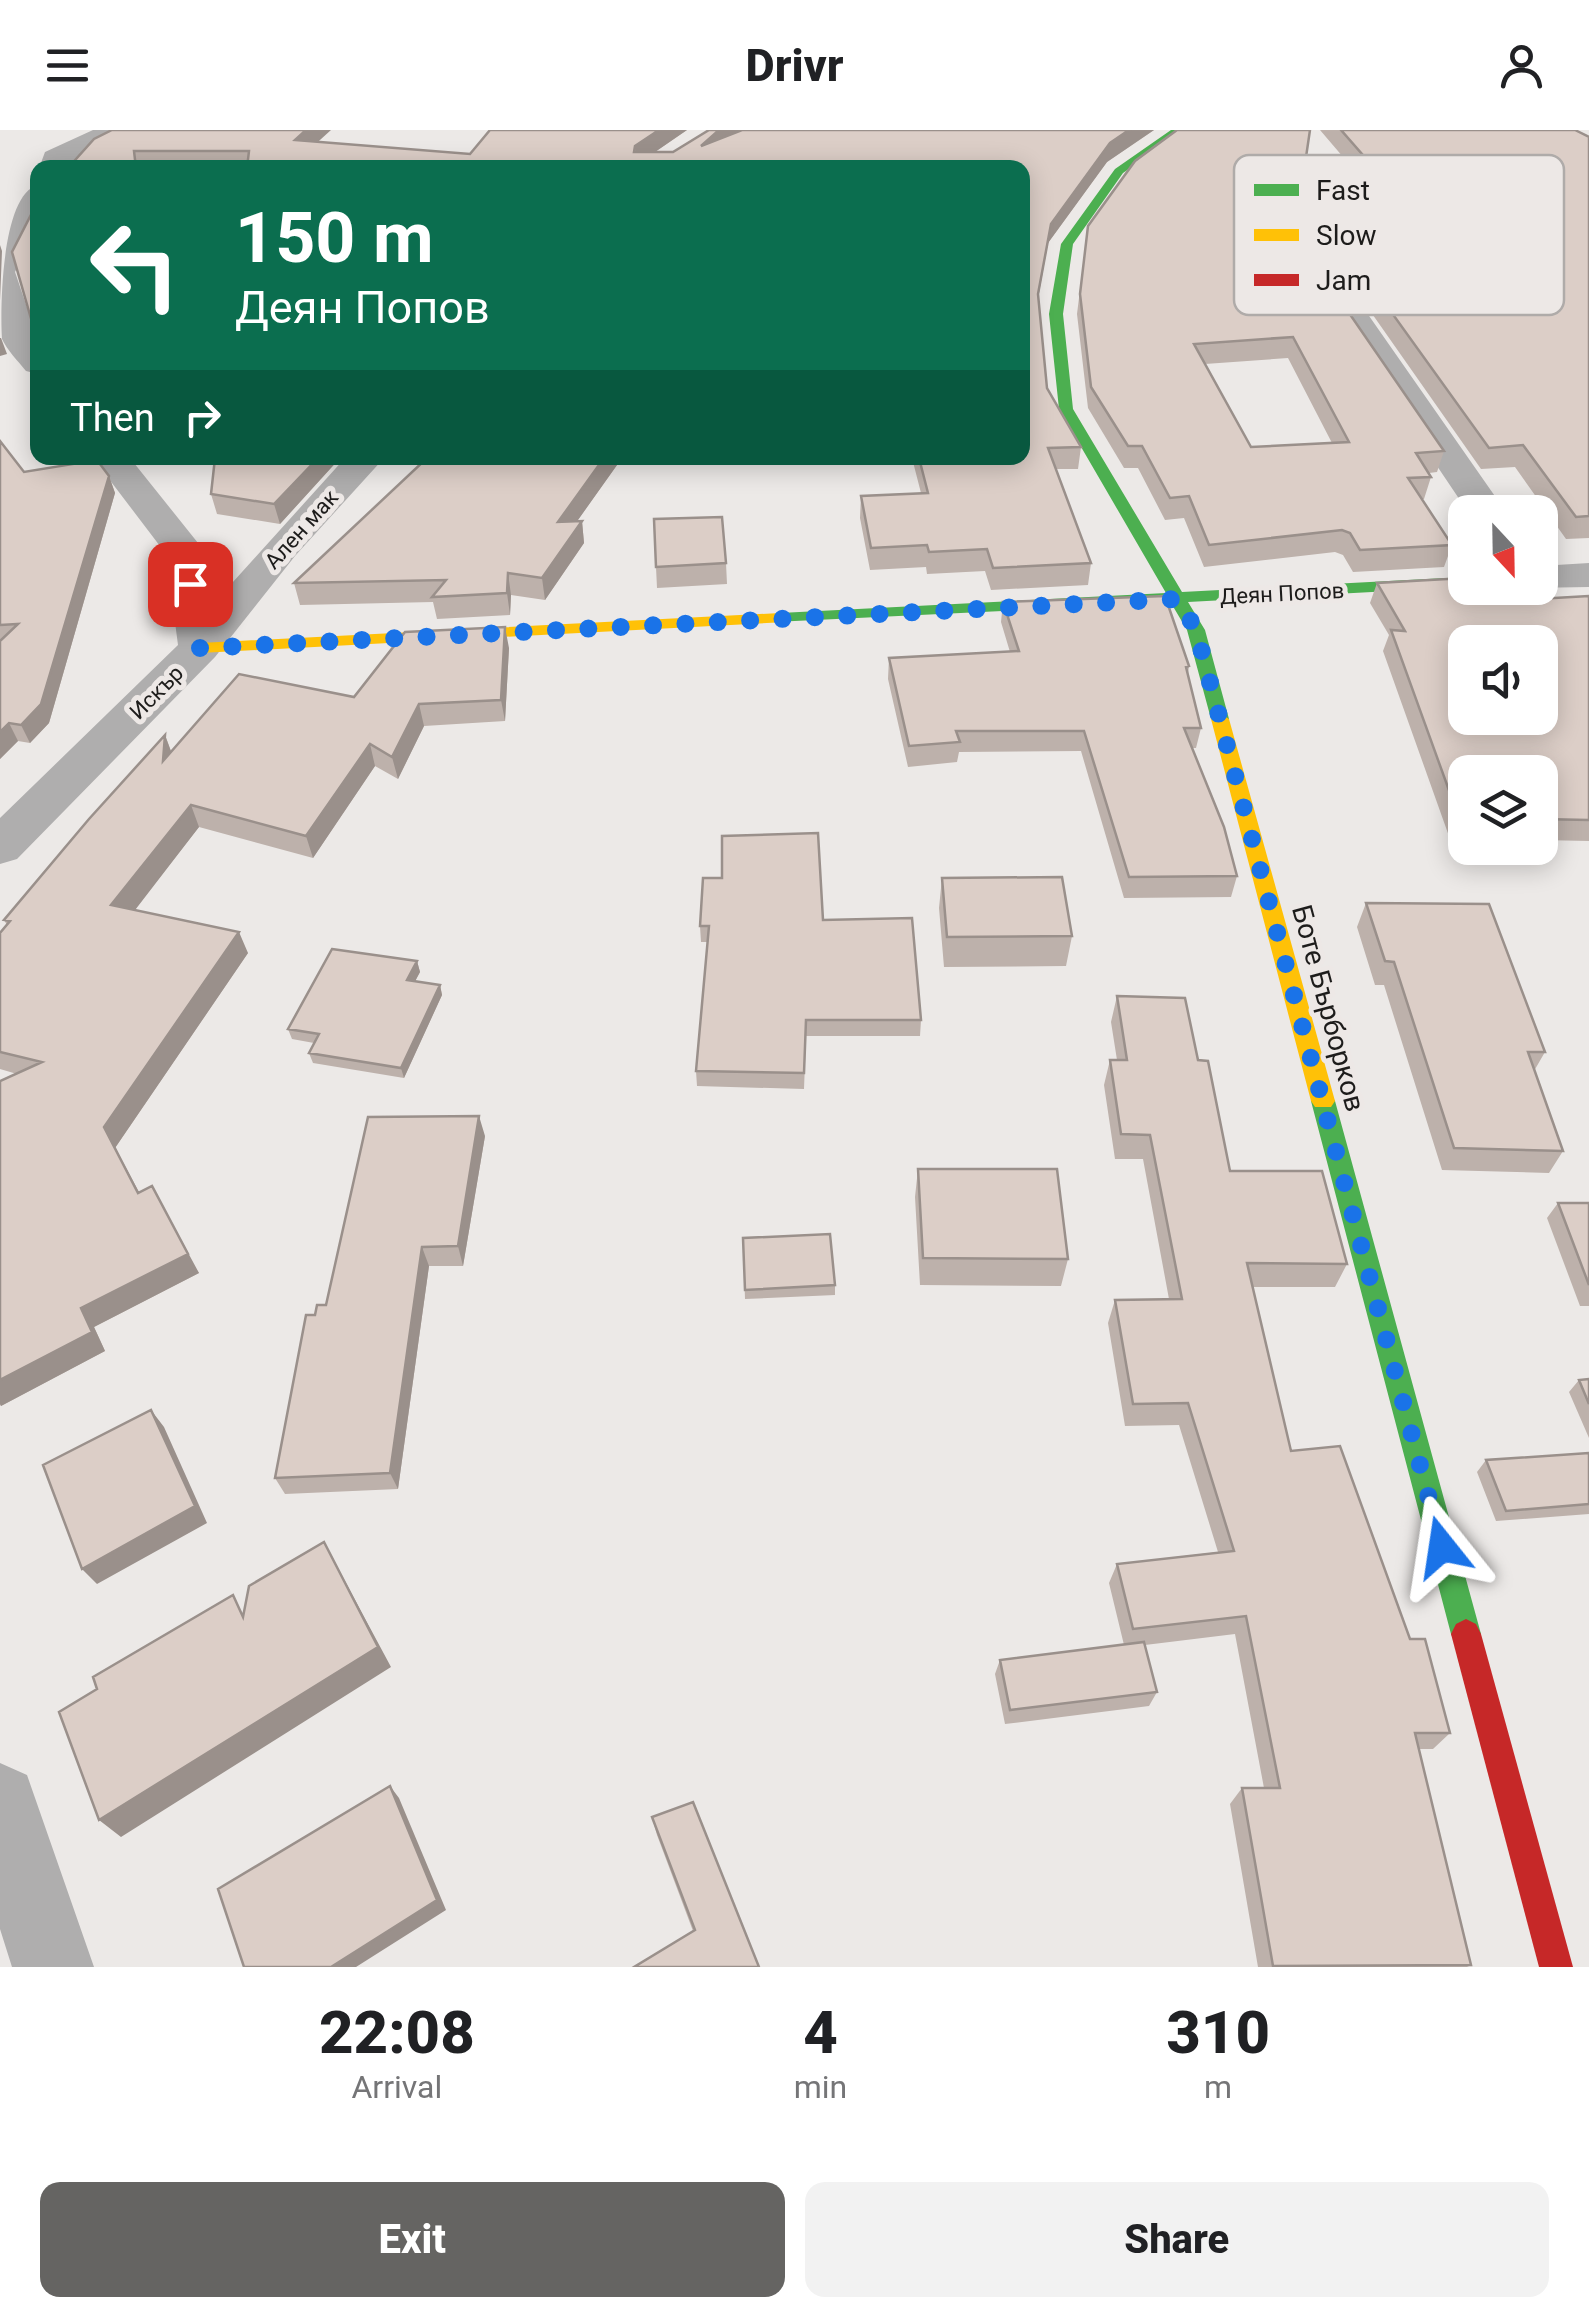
<!DOCTYPE html>
<meta charset="utf-8">
<style>
body{margin:0;font-family:Roboto,sans-serif;background:#f2f2f2;color:#202124;height:100vh;display:flex;flex-direction:column;font-size:38px;white-space:nowrap}
*{box-sizing:border-box;margin:0}
p{font-size:32px;color:#757577}
.icon{flex:none;width:55px;height:55px;fill:none;stroke:currentColor;stroke-width:2;stroke-linecap:round;stroke-linejoin:round}
.map{position:relative;height:1837px;overflow:hidden}
.side{display:flex;flex-direction:column;background:#fff;flex:1}
.side>*{flex:none}
.banner{position:absolute;left:30px;top:30px;width:1000px;height:305px;border-radius:20px;box-shadow:0 5px 25px #0003;background:#0b6e4f;color:#fff;overflow:hidden}
.needle{width:65px;rotate:158deg}
.buttons{position:absolute;left:1448px;top:365px;display:grid;gap:20px}
.buttons a{display:grid;place-items:center;width:110px;height:110px;border-radius:20px;background:#fff;box-shadow:0 5px 25px #0003;font-size:50px}
.pin{position:absolute;display:grid;place-items:center;width:85px;height:85px;color:#fff;margin:-42px;border-radius:20px;box-shadow:0 5px 15px #0006}
.me{position:absolute;width:110px;margin:-55px;rotate:345deg;stroke-linejoin:round;filter:drop-shadow(0 0 8px #0008)}
.turn{display:flex;align-items:center;gap:35px;height:210px;padding:0 40px;font-size:45px}
.turn .icon{width:130px;height:130px;stroke-width:2.5}
.turn b{display:block;font-size:70px;line-height:85px}
.then{display:flex;align-items:center;height:95px;padding:0 40px;background:#0003;gap:20px;font-size:38px}
.eta{display:flex;justify-content:space-evenly;align-items:center;height:170px;text-align:center}
.eta b{font-size:60px;font-weight:800;line-height:70px}
.action{display:flex;gap:20px;margin-top:auto;padding:20px 40px}
.action a{flex:1;height:115px;border-radius:20px;background:#656462;color:#fff;font-size:40px;font-weight:800;line-height:115px;text-align:center}
.action a+a{background:#f2f2f2;color:#202124}
header{display:flex;justify-content:space-between;align-items:center;height:130px;padding:0 40px;background:#fff;font-size:45px;font-weight:800}
.map>svg:first-child{display:block}
.lines{fill:none;stroke-linecap:round;stroke-linejoin:round}
.street{fill:#afaeae;fill-rule:evenodd}
.fast{fill:#4caf50;fill-rule:evenodd}
.slow{fill:#ffc107;fill-rule:evenodd}
.jam{fill:#c62828;fill-rule:evenodd}
.wall{fill:#bdb1ab;fill-rule:evenodd}
.shaded-wall{fill:#9a908b}
.building{fill:#dccec7;stroke:#9a908b;stroke-width:2.5;fill-rule:evenodd}
.route{stroke:#1a73e8;stroke-width:18;stroke-dasharray:0 32.4}
.labels{text-anchor:middle;stroke-width:10;stroke-linejoin:round;paint-order:stroke}
.far-street-label{font-size:22px;fill:#1d1c1b;stroke:#ede8e6}
.street-label{font-size:28px;fill:#1d1c1b;stroke:#ede8e6}
.key{fill:#ede8e6;stroke:#afaba9;stroke-width:2.5}
.key-label{font-size:28px;fill:#1d1c1b}
</style>
<header><svg class="icon" aria-label="menu" viewBox="0 0 24 24"><path d="M4 6h16M4 12h16M4 18h16"/></svg>Drivr<svg class="icon" aria-label="person" viewBox="0 0 24 24"><circle cx="12" cy="8" r="4"/><path d="M4 21q1-7 8-7t8 7"/></svg></header>
<div class="map">
<svg width="1589" height="1837" viewBox="0 0 1589 1837">
<rect width="100%" height="100%" fill="#ece9e7"/>
<g class="lines">
<!-- street -->
<path class="street" d="M93 0H130L65 38 38 41 45 22Z
M38 55V96L15 142 38 210V244L26 241C18 231 7 220 2 209 0 180 1 64 38 55Z
M1319 127 1330 130 1506 382H1468L1303 137Z
M93 328H130L206 423 214 473 345 328H384L295 426 215 527 17 729 0 734V688L178 515 166 424Z
M1589 433V457L1529 458H1540V436Z
M0 1633 27 1645 94 1837H12L0 1799Z"/>
<!-- fast -->
<path class="fast" d="M1171 0H1185L1123 43 1073 114 1063 184 1073 279 1182 462 1465 447V457L1188 472 1205 500 1229 589 1220 595 1211 589 1187 500 1171 473 774 492 771 488 780 483 1166 463 1059 279 1049 184 1061 114 1115 39Z
M1323 962 1331 965 1335 971 1481 1504 1476 1514 1466 1519 1456 1514 1451 1504 1311 971 1315 965Z"/>
<!-- slow -->
<path class="slow" d="M780 483 789 488 786 492 200 523 191 518 200 513Z
M1220 583 1229 589 1335 971 1331 977H1315L1311 971 1211 589Z"/>
<!-- jam -->
<path class="jam" d="M1466 1489 1476 1494 1481 1504 1573 1837H1539L1451 1504 1456 1494Z"/>
</g>
<!-- wall -->
<path class="wall" d="M687 0 655 22H673L709 0H740L738 2 742 0H1154L1107 32 1048 113 1038 169 1047 258 1081 317 1078 339H1056L1091 433 1088 455 991 460 985 441 927 444 926 437 870 440 860 388 861 366 921 363 912 328H1022V38H68L94 9 318 12 470 24Z
M1320 0H1575L1589 7V408L1566 409 1515 337 1481 339 1361 168 1366 147 1443 144Z
M1297 88 1307 123 1444 321 1437 342 1429 343 1431 347 1424 369H1422L1452 415 1444 437 1353 442 1343 425 1335 422 1204 437 1184 388 1165 390 1138 338H1124L1088 278 1077 184 1088 96ZM1288 228 1332 313 1251 317 1205 234Z
M0 311 24 342 109 346 115 363 49 593 30 613 18 611 0 629Z
M215 328H340L280 394 217 384 211 364Z
M427 328H622L577 391H582L584 413 545 470 511 465 510 485 437 489 433 472 300 475 294 453Z
M726 433 727 454 657 458 656 437Z
M1377 453 1486 472 1589 466V711L1540 710V642H1465V709H1450L1383 521 1389 505 1370 473Z
M1003 472 1189 536 1188 544 1201 598 1196 618H1192L1237 746 1231 767 1124 768 1081 621 959 622 957 632 908 637 888 549 889 528 1010 522 1001 492Z
M509 518 505 591 424 596 398 649 375 636 313 728 199 697 134 780 248 823 115 1018 139 1062 199 1143 94 1197 105 1221 1 1276 0 1274V951L17 944 0 939V803L7 795 4 790 165 605 171 621 354 567Z
M942 748 1072 806 1066 836 944 837 939 778Z
M1366 773 1545 922 1534 941 1563 1021 1549 1043 1442 1040 1384 855H1375L1357 797Z
M823 790 921 890 920 906H806L804 959 697 956 696 941 708 812H701L700 796Z
M417 831 420 842 415 851 440 855 442 865 404 948 313 933 309 923 314 913 292 909 288 899Z
M1117 866 1198 930 1230 1041 1347 1134 1335 1157H1252L1291 1321 1410 1509 1450 1603 1433 1619H1419L1471 1835 1467 1837H1258L1230 1674 1242 1658H1264L1235 1504 1145 1515 1157 1562 1149 1576 1005 1594 995 1544 1000 1530 1124 1515 1109 1453 1117 1434 1218 1422 1179 1295 1125 1296 1108 1193 1115 1170 1169 1169 1143 1029H1115L1104 955 1110 930H1117L1111 892Z
M485 1006 463 1136H429L398 1359 285 1364 275 1348 315 1185 326 1175Z
M918 1039 1068 1129 1061 1156 920 1155 915 1067Z
M1558 1073H1589V1176H1580L1547 1088Z
M743 1108 835 1155V1165L745 1169Z
M1589 1249V1308L1569 1262 1579 1250Z
M1589 1323V1384L1496 1391 1477 1342 1486 1330Z
M652 1687 759 1837 693 1801 657 1705Z"/>
<!-- shaded-wall -->
<path class="shaded-wall" d="M306 0H331L299 29 295 10Z
M659 0H687L636 35 635 16Z
M719 0H740L702 35 701 16Z
M1129 0H1154L1107 32 1048 113 1035 184 1051 94 1110 13Z
M0 115 2 121 0 171Z
M0 208H1L7 224 0 226Z
M318 328H340L280 394 274 374Z
M604 328H622L561 414 558 392Z
M109 346 115 363 49 593 30 613 21 595Z
M582 391 584 413 545 470 542 448Z
M508 443 511 465 510 485 507 463Z
M505 497 509 518 505 591 501 570Z
M419 574 424 596 398 649 392 627Z
M9 593 18 611 0 629V602Z
M165 605 173 627 163 631Z
M370 614 375 636 313 728 306 706Z
M191 675 199 697 122 797 111 775Z
M239 802 248 823 115 1018 150 1083 104 997Z
M417 831 420 842 410 861 407 850Z
M440 855 442 865 404 948 401 938Z
M479 986 485 1006 463 1136 458 1116Z
M152 1056 199 1143 94 1197 105 1221 1 1276 0 1274V1250L81 1178Z
M422 1117 429 1136 398 1359 390 1343Z
M151 1280 164 1297 207 1393 97 1454 82 1439Z
M324 1412 391 1537 121 1707 99 1690Z
M390 1656 399 1668 446 1780 356 1837H331Z"/>
<!-- building -->
<path class="building" d="M112 0H306L295 10 470 24 490 0H659L635 16 634 22H673L709 0H719L701 16 742 0H1129L1110 13 1051 94 1038 164 1047 258 1081 317 1048 318 1091 433 993 438 987 419 929 422 927 415 871 418 861 366 928 363 919 328H1022V38H247L249 21H134L136 38H68L94 9Z
M1177 0H1310L1297 88 1310 111 1305 119 1444 321 1416 323 1431 347 1408 348 1452 415 1360 420 1350 403 1342 400 1209 415 1189 366 1170 368 1142 316H1128L1091 257 1080 164 1088 96 1135 31ZM1293 207 1349 312 1251 317 1194 214Z
M1341 0H1575L1589 7V386L1576 387 1523 315 1489 318 1366 147 1466 143Z
M38 71V198L34 199 12 122Z
M0 311 24 342 97 330 109 346 41 574 21 595 9 593 0 602V511L18 494 0 495Z
M215 328H318L274 374 211 364Z
M427 328H604L558 392 582 391 542 448 508 443 507 463 432 467 446 450 294 453Z
M722 387 726 433 656 437 654 389Z
M1465 448V458H1477L1486 472 1589 466V690L1540 689V642H1465V688H1459L1391 500 1405 501 1377 453ZM1465 512H1540V588H1465Z
M1165 466 1189 536 1186 537 1201 598H1184L1224 697 1237 746 1129 747 1084 601H956L960 612 909 616 889 528 1019 521 1003 472Z
M505 497 501 570 419 574 392 627 370 614 306 706 191 675 111 775 239 802 104 997 138 1063 152 1056 188 1124 81 1178 92 1202 0 1250V951L42 932 0 922V803L10 791 4 790 89 689 165 605 163 631 239 544 354 567 405 502Z
M818 703 823 790 912 788 921 890H806L804 943 696 941 709 796H700L703 748H722V706Z
M1062 747 1072 806 947 807 942 748Z
M1366 773 1489 774 1545 922H1528L1563 1021 1454 1018 1394 832 1385 831Z
M332 819 417 831 407 850 440 855 401 938 309 923 319 904 288 899Z
M1117 866 1185 868 1198 930 1208 931 1230 1041H1322L1347 1134 1247 1133 1291 1321 1340 1316 1410 1509H1425L1450 1603H1415L1471 1835 1273 1836 1242 1658H1280L1246 1486 1133 1499 1117 1434 1234 1421 1188 1273 1133 1274 1115 1170 1182 1169 1150 1005 1121 1004 1110 930H1127Z
M479 986 458 1116 422 1117 390 1343 275 1348 306 1185H315L317 1175H326L368 987Z
M918 1039H1057L1068 1129 923 1128Z
M1558 1073H1589V1155Z
M830 1104 835 1155 745 1160 743 1108Z
M1589 1249V1274L1579 1250Z
M151 1280 195 1376 82 1439 43 1335Z
M1589 1323V1374L1506 1381 1486 1330Z
M324 1412 378 1517 99 1690 59 1582 97 1559 93 1547 233 1465 243 1487 249 1456Z
M1144 1512 1157 1562 1010 1580 1000 1530Z
M390 1656 437 1770 331 1837H244L218 1759Z
M693 1672 759 1837H634L695 1800 652 1687Z"/>
<g class="lines">
<!-- route -->
<path class="route" d="M190 454 200 518 1178 469 1196 500 1442 1417"/>
</g>
<g class="labels">
<!-- far-street labels -->
<g class="far-street-label">
<text transform="translate(301 399) rotate(-48)" y="8">Ален мак</text>
<text transform="translate(1282 463) rotate(-3)" y="8">Деян Попов</text>
<text transform="translate(156 562) rotate(-45)" y="8">Искър</text>
</g>
<!-- street labels -->
<g class="street-label">
<text transform="translate(1329 878) rotate(75)" y="10">Боте Бърборков</text>
</g>
</g>
<!-- legend -->
<rect x="1234" y="25" width="330" height="160" rx="15" class="key"/>
<rect x="1254" y="54" width="45" height="12" fill="#4caf50"/>
<rect x="1254" y="99" width="45" height="12" fill="#ffc107"/>
<rect x="1254" y="144" width="45" height="12" fill="#c62828"/>
<g class="key-label">
<text x="1316" y="70">Fast</text>
<text x="1316" y="115">Slow</text>
<text x="1316" y="160">Jam</text>
</g>
</svg>
<div class="buttons">
<a><svg class="needle" viewBox="-14 -14 28 28"><path d="M0-13l5 13h-10z" fill="#e53935"/><path d="M0 13l5-13h-10z" fill="#757577"/></svg></a>
<a><svg class="icon" aria-label="sound" viewBox="0 0 24 24"><path d="M4 9h4l5-4v14l-5-4H4zM17 9q2 3 0 6"/></svg></a>
<a><svg class="icon" aria-label="layers" viewBox="0 0 24 24"><path d="M12 4l9 5-9 5-9-5zM3 14l9 5 9-5"/></svg></a>
</div>
<div class="pin" style="left:190px;top:454px;background:#d93025"><svg class="icon" aria-label="arrive" viewBox="0 0 24 24"><path d="M6 21V4h12l-3 4 3 4H6"/></svg></div>
<svg class="me" style="left:1442px;top:1417px" viewBox="-20 -20 40 40"><path d="M0-17L14 15 0 8-14 15z" fill="#1a73e8" stroke="#fff" stroke-width="4"/></svg>
<div class="banner">
<div class="turn"><svg class="icon" aria-label="left" viewBox="0 0 24 24"><path d="M17 20v-9H6M10 6l-5 5 5 5"/></svg><div><b>150 m</b>Деян Попов</div></div>
<div class="then">Then<svg class="icon" aria-label="right" viewBox="0 0 24 24"><path d="M7 20v-9h11M14 6l5 5-5 5"/></svg></div>
</div>
</div>
<section class="side">
<div class="eta">
<div><b>22:08</b><p>Arrival</p></div>
<div><b>4</b><p>min</p></div>
<div><b>310</b><p>m</p></div>
</div>
<div class="action"><a>Exit</a><a>Share</a></div>
</section>
